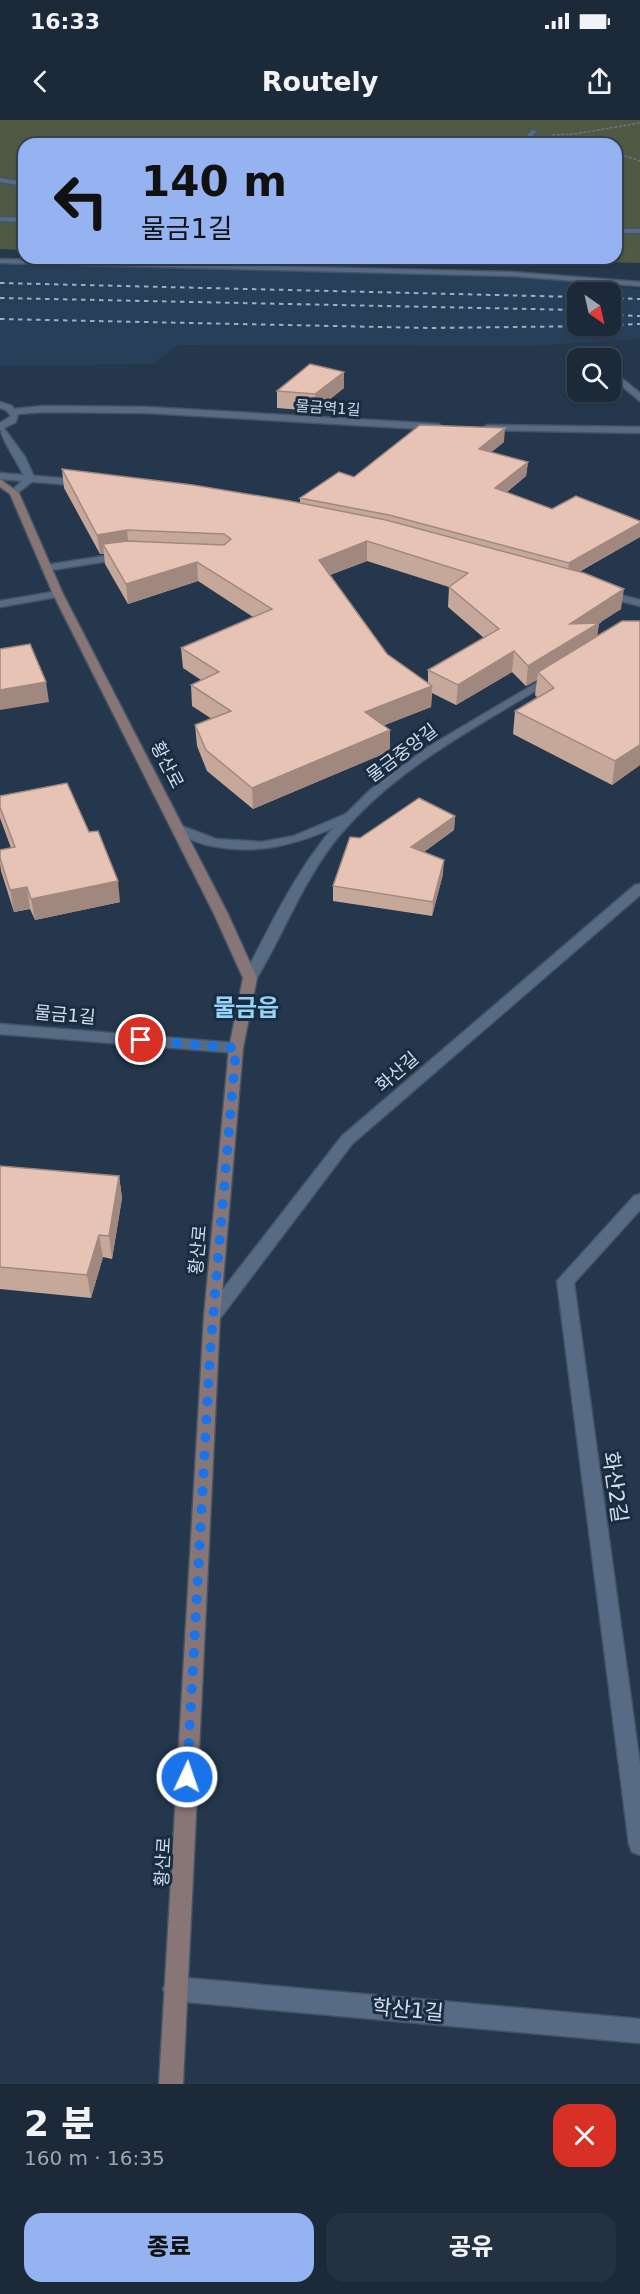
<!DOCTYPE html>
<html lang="ko">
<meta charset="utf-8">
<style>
body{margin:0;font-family:"DejaVu Sans","Noto Sans KR",sans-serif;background:#243141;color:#f1f3f6;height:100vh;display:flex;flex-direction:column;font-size:22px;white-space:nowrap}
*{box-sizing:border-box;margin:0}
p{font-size:20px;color:#a0a6ae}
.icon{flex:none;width:33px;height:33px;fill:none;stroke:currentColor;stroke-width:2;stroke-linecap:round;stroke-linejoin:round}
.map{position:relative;height:1964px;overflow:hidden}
.panel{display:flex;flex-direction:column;background:#1b2939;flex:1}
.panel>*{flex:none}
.top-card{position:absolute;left:18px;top:18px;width:604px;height:126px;border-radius:18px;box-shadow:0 2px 4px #0004,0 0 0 2px #394553;background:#95b2f1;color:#111;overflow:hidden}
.needle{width:39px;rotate:146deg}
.controls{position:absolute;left:567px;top:162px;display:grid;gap:12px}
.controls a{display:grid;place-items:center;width:54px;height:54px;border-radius:12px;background:#1b2939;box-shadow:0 2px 4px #0004,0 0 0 2px #394553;font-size:30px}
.pin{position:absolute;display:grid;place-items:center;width:51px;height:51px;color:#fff;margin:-26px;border:3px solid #fff;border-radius:50%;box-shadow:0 2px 6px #0007}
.me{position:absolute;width:66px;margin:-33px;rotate:3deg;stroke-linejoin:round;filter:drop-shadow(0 0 4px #0008)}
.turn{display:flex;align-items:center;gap:21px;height:126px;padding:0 24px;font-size:27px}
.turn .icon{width:78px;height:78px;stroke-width:2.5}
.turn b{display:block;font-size:42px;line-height:51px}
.round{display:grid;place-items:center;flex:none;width:63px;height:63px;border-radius:18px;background:#243141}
.head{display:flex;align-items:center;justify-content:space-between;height:102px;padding:0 24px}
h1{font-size:36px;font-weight:800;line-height:45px}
.action{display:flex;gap:12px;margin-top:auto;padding:12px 24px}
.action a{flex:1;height:69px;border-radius:18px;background:#95b2f1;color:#111;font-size:24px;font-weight:800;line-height:69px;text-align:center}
.action a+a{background:#243141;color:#f1f3f6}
.status{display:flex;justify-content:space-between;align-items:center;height:42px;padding:0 30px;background:#1b2939;direction:ltr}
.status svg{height:16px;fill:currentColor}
header{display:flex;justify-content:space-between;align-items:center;height:78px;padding:0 24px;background:#1b2939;font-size:27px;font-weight:800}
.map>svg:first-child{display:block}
.built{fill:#283f5a;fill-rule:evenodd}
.green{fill:#505943}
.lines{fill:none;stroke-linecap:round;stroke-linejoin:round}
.service-casing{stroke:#445466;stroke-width:3}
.pedestrian-casing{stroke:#445466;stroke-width:3}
.minor-casing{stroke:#445466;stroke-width:3}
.tertiary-casing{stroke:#445466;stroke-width:3}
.secondary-casing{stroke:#445466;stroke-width:3}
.path{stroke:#657587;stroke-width:1.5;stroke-dasharray:3 1.5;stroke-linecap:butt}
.service{fill:#576c84;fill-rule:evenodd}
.pedestrian{fill:#576c84;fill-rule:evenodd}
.minor{fill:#576c84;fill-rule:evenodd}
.tertiary{fill:#576c84;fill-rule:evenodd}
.secondary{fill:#887575;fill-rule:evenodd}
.rail{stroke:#a1aebe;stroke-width:2;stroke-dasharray:4.5 4.5;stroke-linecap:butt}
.wall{fill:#c6a89b;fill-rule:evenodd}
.shaded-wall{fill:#a1887e}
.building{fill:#e6c3b4;stroke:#a1887e;stroke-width:1.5}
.route{stroke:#1a73e8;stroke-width:10;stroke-dasharray:0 18}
.labels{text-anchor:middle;stroke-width:6;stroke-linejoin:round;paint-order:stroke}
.far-street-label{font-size:15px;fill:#d3deec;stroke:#1a2c41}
.street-label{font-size:18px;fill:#d3deec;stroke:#1a2c41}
.near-street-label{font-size:21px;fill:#d3deec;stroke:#1a2c41}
.district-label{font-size:24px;font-weight:bold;fill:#96d4f7;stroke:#1a2c41}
</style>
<div class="status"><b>16:33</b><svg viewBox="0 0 49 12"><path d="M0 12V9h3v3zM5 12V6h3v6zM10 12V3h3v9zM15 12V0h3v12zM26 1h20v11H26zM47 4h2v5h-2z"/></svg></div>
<header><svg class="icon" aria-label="back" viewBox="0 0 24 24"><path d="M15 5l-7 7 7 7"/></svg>Routely<svg class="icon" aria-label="share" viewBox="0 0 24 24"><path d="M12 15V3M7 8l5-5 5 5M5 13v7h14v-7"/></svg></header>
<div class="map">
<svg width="640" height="1964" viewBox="0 0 640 1964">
<rect width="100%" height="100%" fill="#24374c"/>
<!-- built -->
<path class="built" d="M0 145 477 153 640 169V219L529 226 177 225 154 244 0 246ZM578 172H610V206H578Z"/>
<!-- green -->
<path class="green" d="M0 0H640V143L425 138H616V24H24V130L0 129Z"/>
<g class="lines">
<!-- service casing -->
<g class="service-casing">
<path id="service" d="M0 97 24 98V102L0 101Z
M616 109H640V113H616Z
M0 306 3 307 25 337 35 359 14 376 9 373 25 358C19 344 0 318 0 306Z
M123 433 128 436 127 438 46 451 41 448 46 445Z"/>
</g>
<!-- pedestrian casing -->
<g class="pedestrian-casing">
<path id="pedestrian" d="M532 10 537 11 525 24H519Z
M0 58 24 62V66L0 62Z"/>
</g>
<!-- minor casing -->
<g class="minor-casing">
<path id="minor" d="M610 249 640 273V281L610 256Z
M0 282 12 286 14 289 43 286 147 287 439 304 443 307 439 310 147 293 43 292 18 294 16 302 0 310V303L11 296 6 290 0 288Z
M487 305 640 307V313L484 310 483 308Z
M0 353 84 360 89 363 84 366 0 359Z
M602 470 640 480V486L598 475 597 473Z
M58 471 63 474 62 476 0 487V481Z
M553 553 559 556 557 558C478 606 388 651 331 726 300 768 282 817 255 861H245L243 858C270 807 295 752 333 708 295 725 255 735 212 726 199 724 186 717 174 712L172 709 174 706H182L216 719 262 722 294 716 346 694 370 670 428 627Z
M640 764V775L352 1024 218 1201 212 1203 206 1201 204 1196 206 1191 342 1016 635 765Z
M0 904 236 923 243 928 236 933 0 914Z
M640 1074V1090L574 1163 640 1645V1735L632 1732 629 1724 557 1161 634 1076Z
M175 1857 640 1899V1923L175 1881 167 1877 163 1869 167 1861Z"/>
</g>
<!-- tertiary casing -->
<g class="tertiary-casing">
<path id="tertiary" d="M0 139 512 152 640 162V166L512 156 0 143Z"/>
</g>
<!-- secondary casing -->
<g class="secondary-casing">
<path id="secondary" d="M0 359 19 373 63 474 228 794 257 858 243 928 220 1196 183 1964H159L204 1196 229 928 243 858 214 794 53 474 10 374 0 367Z"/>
</g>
<!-- path -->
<path class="path" d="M552 15 574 14 640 3
M569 16 591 24
M616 33 640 41"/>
<!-- service -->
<use href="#service" class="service"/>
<!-- pedestrian -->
<use href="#pedestrian" class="pedestrian"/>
<!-- minor -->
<use href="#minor" class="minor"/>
<!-- tertiary -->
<use href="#tertiary" class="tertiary"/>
<!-- secondary -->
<use href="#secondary" class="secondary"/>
<!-- rail -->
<path class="rail" d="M0 163 578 177
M0 178 578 190
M610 178 640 179
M610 195 640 196
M0 199 429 208 602 206
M610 205 640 204"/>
</g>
<!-- wall -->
<path class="wall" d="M344 268 315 291 277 288V271Z
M504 322 491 332 528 342 526 356 507 372 552 389 640 417 579 452 621 489 599 503 597 516 640 501V645L612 665 513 614 515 591 537 577 535 575 537 560 526 566 512 552 456 585 432 573 431 587 384 605 390 631 253 689 207 651 197 626 195 605 212 599 192 586 191 565 201 560 183 548 181 528 253 497 198 461 128 484 105 444 104 434H100L64 368 62 349 300 383V378L354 357ZM367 441 449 467 448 487 484 518 428 550V563L387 534 330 455Z
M0 676 120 782 35 800 30 789 14 792 1 751 0 744V730L11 728 0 698Z
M455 696 454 710 424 732 443 754 432 796 333 781V766L360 718Z
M0 1046 119 1056 122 1078 112 1139 103 1137 91 1178 0 1169Z"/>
<!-- shaded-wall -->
<path class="shaded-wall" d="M344 252V268L315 291V274Z
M505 308 504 322 478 343 479 329Z
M528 342 526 356 494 382 495 368Z
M640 403V417L567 458 569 443Z
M127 410 129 430 103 424 104 434H100L97 415Z
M367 421V441L319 459V440Z
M197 442 198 461 128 484 126 464Z
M624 469 621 489 593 507 599 503 596 524 538 552 537 560 526 566 528 546 570 504Z
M514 531 512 552 456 585 458 565Z
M46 562 49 582 0 590V570Z
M432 566 431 587 365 613V592Z
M390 610V631L253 689 252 668Z
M640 625V645L612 665 615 641Z
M455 696 454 710 410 742 411 727Z
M444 740 443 754 432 796 433 782Z
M118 761 120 782 35 800 31 779Z
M27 767 30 789 14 792 10 770Z
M119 1056 122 1078 112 1139 109 1116Z
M99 1115 103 1137 91 1178 87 1155Z"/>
<!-- building -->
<path class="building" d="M310 244 344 252 315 274 277 271Z
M420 305 505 308 479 329 528 342 495 368 552 389 576 376 640 401V403L569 443 389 395 300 378 339 352 354 357Z
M62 349 193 365 290 381 386 400 584 453 624 469 570 504 599 503 528 546 514 531 458 565 428 550 499 509 449 467 468 453 367 421 319 440 387 534 432 566 365 592 390 610 252 668 206 630 195 605 231 591 191 565 219 552 181 528 272 489 197 442 126 464 103 424 127 421 224 425 231 419 224 414 127 410 97 415Z
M622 501H640V625L615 641 515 591 554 568 538 552Z
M30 524 46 562 0 570V529Z
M67 663 89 712 98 711 118 761 31 779 27 767 10 770 0 738V730L15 727 0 687V676Z
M419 678 455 696 411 727 444 740 433 782 333 766 350 717 360 718Z
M0 1046 119 1056 109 1116 99 1115 87 1155 0 1147Z"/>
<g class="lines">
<!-- route -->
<path class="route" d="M141 920 236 928 210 1233 187 1657"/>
</g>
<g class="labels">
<!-- far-street labels -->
<g class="far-street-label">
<text transform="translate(328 288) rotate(4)" y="5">물금역1길</text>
</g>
<!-- street labels -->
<g class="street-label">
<text transform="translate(402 633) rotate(-37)" y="6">물금중앙길</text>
<text transform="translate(167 645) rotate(63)" y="6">황산로</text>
<text transform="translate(65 895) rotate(5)" y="6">물금1길</text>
<text transform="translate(397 952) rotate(-41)" y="6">화산길</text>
<text transform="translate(198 1130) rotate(-85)" y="6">황산로</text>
<text transform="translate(163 1742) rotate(-87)" y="6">황산로</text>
</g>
<!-- near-street labels -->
<g class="near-street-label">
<text transform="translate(615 1367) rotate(82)" y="7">화산2길</text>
<text transform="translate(408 1890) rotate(5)" y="7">학산1길</text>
</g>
<!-- district labels -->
<g class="district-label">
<text x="246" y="896">물금읍</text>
</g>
</g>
</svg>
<div class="controls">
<a><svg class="needle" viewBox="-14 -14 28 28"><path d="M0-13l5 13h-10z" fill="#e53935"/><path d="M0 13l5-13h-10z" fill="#a0a6ae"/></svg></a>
<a><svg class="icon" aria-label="search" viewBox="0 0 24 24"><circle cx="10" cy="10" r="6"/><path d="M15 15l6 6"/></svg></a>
</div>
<div class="pin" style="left:141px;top:920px;background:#d93025"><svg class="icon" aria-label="arrive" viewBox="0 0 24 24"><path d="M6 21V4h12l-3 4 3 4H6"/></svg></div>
<svg class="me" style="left:187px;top:1657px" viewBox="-20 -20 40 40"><circle r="17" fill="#1a73e8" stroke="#fff" stroke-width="3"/><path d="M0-11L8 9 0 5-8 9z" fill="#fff"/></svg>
<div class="top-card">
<div class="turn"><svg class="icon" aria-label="left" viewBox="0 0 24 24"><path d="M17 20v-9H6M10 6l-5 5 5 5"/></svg><div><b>140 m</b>물금1길</div></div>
</div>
</div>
<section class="panel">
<div class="head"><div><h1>2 분</h1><p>160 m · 16:35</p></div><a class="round" style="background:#d93025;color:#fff"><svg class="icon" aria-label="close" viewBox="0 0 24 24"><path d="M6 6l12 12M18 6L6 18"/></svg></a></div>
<div class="action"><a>종료</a><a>공유</a></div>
</section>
